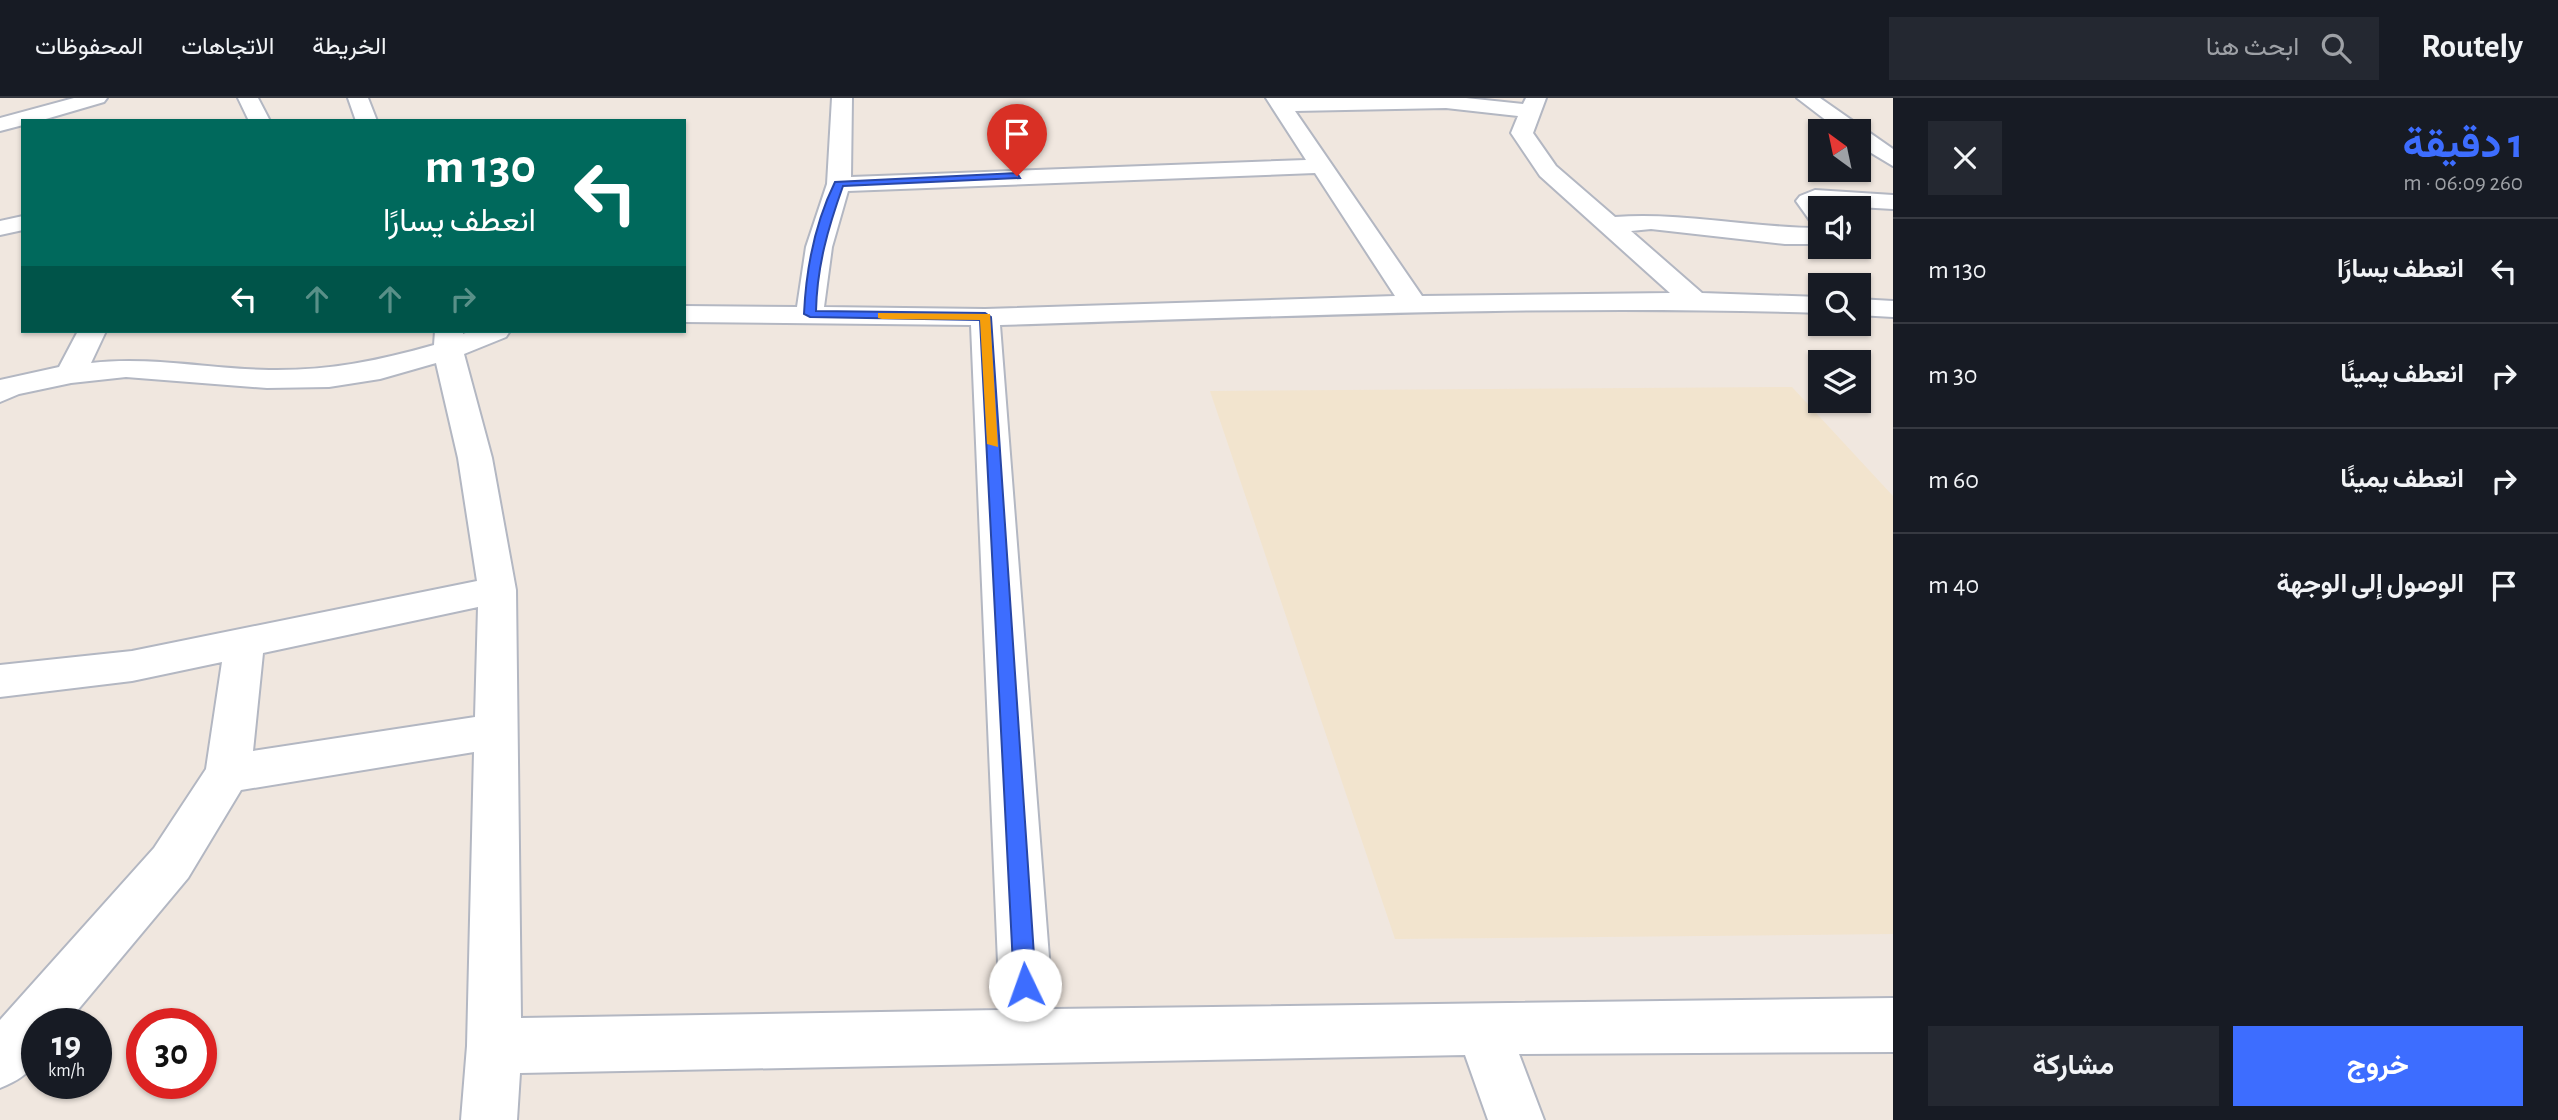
<!DOCTYPE html>
<html lang="ar">
<meta charset="utf-8">
<style>
body{margin:0;font-family:"Alegreya Sans",Vazirmatn,sans-serif;background:#242831;color:#f1f3f6;direction:rtl;height:100vh;display:flex;flex-direction:column;font-size:26px;white-space:nowrap}
*{box-sizing:border-box;margin:0}
p{font-size:23px;color:#9ea1a6}
.icon{flex:none;width:38px;height:38px;fill:none;stroke:currentColor;stroke-width:2;stroke-linecap:round;stroke-linejoin:round}
.map{position:relative;flex:1;overflow:hidden;direction:ltr}
.side{display:flex;flex-direction:column;background:#171b24;width:665px}
.side>*{flex:none}
.banner{position:absolute;left:21px;top:21px;width:665px;height:214px;border-radius:0px;box-shadow:0 2px 5px #0004;direction:rtl;background:#00695c;color:#fff;overflow:hidden}
.needle{width:46px;rotate:327deg}
.tools{position:absolute;left:1808px;top:21px;display:grid;gap:14px}
.tools a{display:grid;place-items:center;width:63px;height:63px;border-radius:0px;background:#171b24;box-shadow:0 2px 5px #0004;font-size:35px}
.speed{position:absolute;left:21px;top:910px;display:flex;gap:14px;font-size:35px;font-weight:700;text-align:center}
.speed>*{display:grid;place-content:center;width:91px;height:91px;border-radius:50%;background:#171b24;box-shadow:0 2px 5px #0004;line-height:1}
.speed small{font-size:18px;font-weight:400}
.speed .limit{border:10px solid #d22;background:#fff;color:#111}
.pin{position:absolute;display:grid;place-items:center;width:60px;height:60px;color:#fff;margin:-72px -30px;border-radius:50% 50% 50% 0;rotate:-45deg;box-shadow:0 0 7px #0007}
.pin .icon{rotate:45deg}
.me{position:absolute;width:77px;margin:-38px;rotate:357deg;stroke-linejoin:round;filter:drop-shadow(0 0 5px #0008)}
.turn{display:flex;align-items:center;gap:24px;height:147px;padding:0 35px;font-size:32px}
.turn .icon{width:91px;height:91px;stroke-width:2.5}
.turn b{display:block;font-size:49px;line-height:60px}
.lanes{display:flex;align-items:center;height:66px;padding:0 35px;background:#0003;justify-content:center;gap:35px;direction:ltr}
.lanes .off{opacity:.35}
.round{display:grid;place-items:center;flex:none;width:74px;height:74px;border-radius:0px;background:#242831}
.headline{display:flex;align-items:center;justify-content:space-between;height:119px;padding:0 35px}
h1{font-size:42px;font-weight:700;line-height:52px;color:#3d6dff}
.button{display:flex;gap:14px;margin-top:auto;padding:14px 35px}
.button a{flex:1;height:80px;border-radius:0px;background:#3d6dff;color:#fff;font-size:28px;font-weight:700;line-height:80px;text-align:center}
.button a+a{background:#242831;color:#f1f3f6}
ul{padding:0;list-style:none}
li{display:flex;align-items:center;gap:21px;height:105px;padding:0 35px;border-top:2px solid #363941}
li div{flex:1}
li b{display:block;font-size:26px}
li em{font-style:normal}
header{display:flex;align-items:center;gap:42px;box-sizing:border-box;height:98px;padding:0 35px;background:#171b24;border-bottom:2px solid #363941}
header strong{font-size:33px}
nav{display:flex;gap:38px;margin-inline-start:auto;font-size:24px}
.search{width:490px;height:63px;background:#242831;display:flex;align-items:center;gap:18px;box-sizing:border-box;padding:0 24px;border-radius:0px;color:#9ea1a6;font-size:26px}
main{display:flex;flex:1;min-height:0}
.map>svg:first-child{display:block}
.education{fill:#f2e4ce}
.lines{fill:none;stroke-linecap:round;stroke-linejoin:round}
.minor-casing{stroke:#b3b7c2;stroke-width:4}
.minor{fill:#fff;fill-rule:evenodd}
.route{fill:#3d6dff;stroke:#2847a6;stroke-width:2}
.slow{fill:#f59e0b}
</style>
<header>
<strong>Routely</strong>
<div class="search"><svg class="icon" aria-label="search" viewBox="0 0 24 24"><circle cx="10" cy="10" r="6"/><path d="M15 15l6 6"/></svg>ابحث هنا</div>
<nav><a>الخريطة</a><a>الاتجاهات</a><a>المحفوظات</a></nav>
</header>
<main>
<section class="side">
<div class="headline"><div><h1>1 دقيقة</h1><p>260 m · 06:09</p></div><a class="round"><svg class="icon" aria-label="close" viewBox="0 0 24 24"><path d="M6 6l12 12M18 6L6 18"/></svg></a></div>
<ul>
<li><svg class="icon" aria-label="left" viewBox="0 0 24 24"><path d="M17 20v-9H6M10 6l-5 5 5 5"/></svg><div><b>انعطف يسارًا</b></div><em>130 m</em></li>
<li><svg class="icon" aria-label="right" viewBox="0 0 24 24"><path d="M7 20v-9h11M14 6l5 5-5 5"/></svg><div><b>انعطف يمينًا</b></div><em>30 m</em></li>
<li><svg class="icon" aria-label="right" viewBox="0 0 24 24"><path d="M7 20v-9h11M14 6l5 5-5 5"/></svg><div><b>انعطف يمينًا</b></div><em>60 m</em></li>
<li><svg class="icon" aria-label="arrive" viewBox="0 0 24 24"><path d="M6 21V4h12l-3 4 3 4H6"/></svg><div><b>الوصول إلى الوجهة</b></div><em>40 m</em></li>
</ul>
<div class="button"><a>خروج</a><a>مشاركة</a></div>
</section>
<div class="map">
<svg width="1893" height="1022" viewBox="0 0 1893 1022">
<rect width="100%" height="100%" fill="#f0e7df"/>
<!-- education -->
<path class="education" d="M1792 289 1893 398V836L1395 841 1210 293Z"/>
<g class="lines">
<!-- minor casing -->
<g class="minor-casing">
<path id="minor" d="M74 0H107L104 4 39 23H23V27L0 33V20Z
M238 0H258L270 23H249Z
M348 0H368L377 23H356Z
M832 0H852L851 79 1306 62 1266 0H1466L1523 6 1526 0H1546L1533 35 1556 68 1615 119C1683 114 1751 130 1820 130V146H1785L1651 131 1631 133 1702 195 1820 199V215C1547 206 1273 219 1000 227L1053 911 1893 900V954L1519 956 1544 1022H1488L1465 957 520 975 517 1022H461L467 948 474 654 241 692 188 780 66 926H37C37 963 38 975 0 990V922L154 750 206 671 222 564 132 583 0 599V567L132 553 477 483 458 360 436 265 380 281 329 289 267 290 126 279 71 285 19 296 0 304V282L59 269 78 233H106L91 265C151 258 209 271 269 272 327 273 378 263 434 247L435 233H463V236L471 233H510L506 239 464 256 492 360 516 492 521 920 1000 912 971 227 684 224V208L797 209 806 149 827 86ZM1446 10 1518 18 1511 35 1540 78 1670 195 1422 198 1295 13ZM1315 75 1395 198 985 211 824 209 832 149 848 93ZM478 509 475 619 253 653 263 555Z
M1797 0H1820L1893 51V68L1858 47V33H1840Z
M1815 92 1893 97V111L1823 107 1826 110H1820V126L1811 124 1796 103 1800 98Z
M23 118V132L0 137V123Z
M1858 201 1893 203V219L1858 217Z"/>
</g>
<!-- minor -->
<use href="#minor" class="minor"/>
</g>
<!-- route -->
<path class="route" d="M1017 75 1020 80 843 88C828 130 817 168 816 213L985 215 991 219 1036 887 1033 894 1025 897 1018 894 1014 887 980 222 810 219 804 216C806 171 815 125 835 84Z"/>
<!-- slow -->
<path class="slow" d="M878 215 990 216 998 349 987 346 980 222 882 221 878 220Z"/>
</svg>
<div class="tools">
<a><svg class="needle" viewBox="-14 -14 28 28"><path d="M0-13l5 13h-10z" fill="#e53935"/><path d="M0 13l5-13h-10z" fill="#9ea1a6"/></svg></a>
<a><svg class="icon" aria-label="sound" viewBox="0 0 24 24"><path d="M4 9h4l5-4v14l-5-4H4zM17 9q2 3 0 6"/></svg></a>
<a><svg class="icon" aria-label="search" viewBox="0 0 24 24"><circle cx="10" cy="10" r="6"/><path d="M15 15l6 6"/></svg></a>
<a><svg class="icon" aria-label="layers" viewBox="0 0 24 24"><path d="M12 4l9 5-9 5-9-5zM3 14l9 5 9-5"/></svg></a>
</div>
<div class="speed"><div>19<small>km/h</small></div><div class="limit">30</div></div>
<div class="pin" style="left:1017px;top:78px;background:#d93025"><svg class="icon" aria-label="arrive" viewBox="0 0 24 24"><path d="M6 21V4h12l-3 4 3 4H6"/></svg></div>
<svg class="me" style="left:1025px;top:887px" viewBox="-20 -20 40 40"><circle r="19" fill="#fff"/><path d="M0-13L10 11 0 6-10 11z" fill="#3d6dff"/></svg>
<div class="banner">
<div class="turn"><svg class="icon" aria-label="left" viewBox="0 0 24 24"><path d="M17 20v-9H6M10 6l-5 5 5 5"/></svg><div><b>130 m</b>انعطف يسارًا</div></div>
<div class="lanes"><svg class="icon" aria-label="left" viewBox="0 0 24 24"><path d="M17 20v-9H6M10 6l-5 5 5 5"/></svg><svg class="icon off" aria-label="ahead" viewBox="0 0 24 24"><path d="M12 20V5M6 11l6-6 6 6"/></svg><svg class="icon off" aria-label="ahead" viewBox="0 0 24 24"><path d="M12 20V5M6 11l6-6 6 6"/></svg><svg class="icon off" aria-label="right" viewBox="0 0 24 24"><path d="M7 20v-9h11M14 6l5 5-5 5"/></svg></div>
</div>
</div>
</main>
